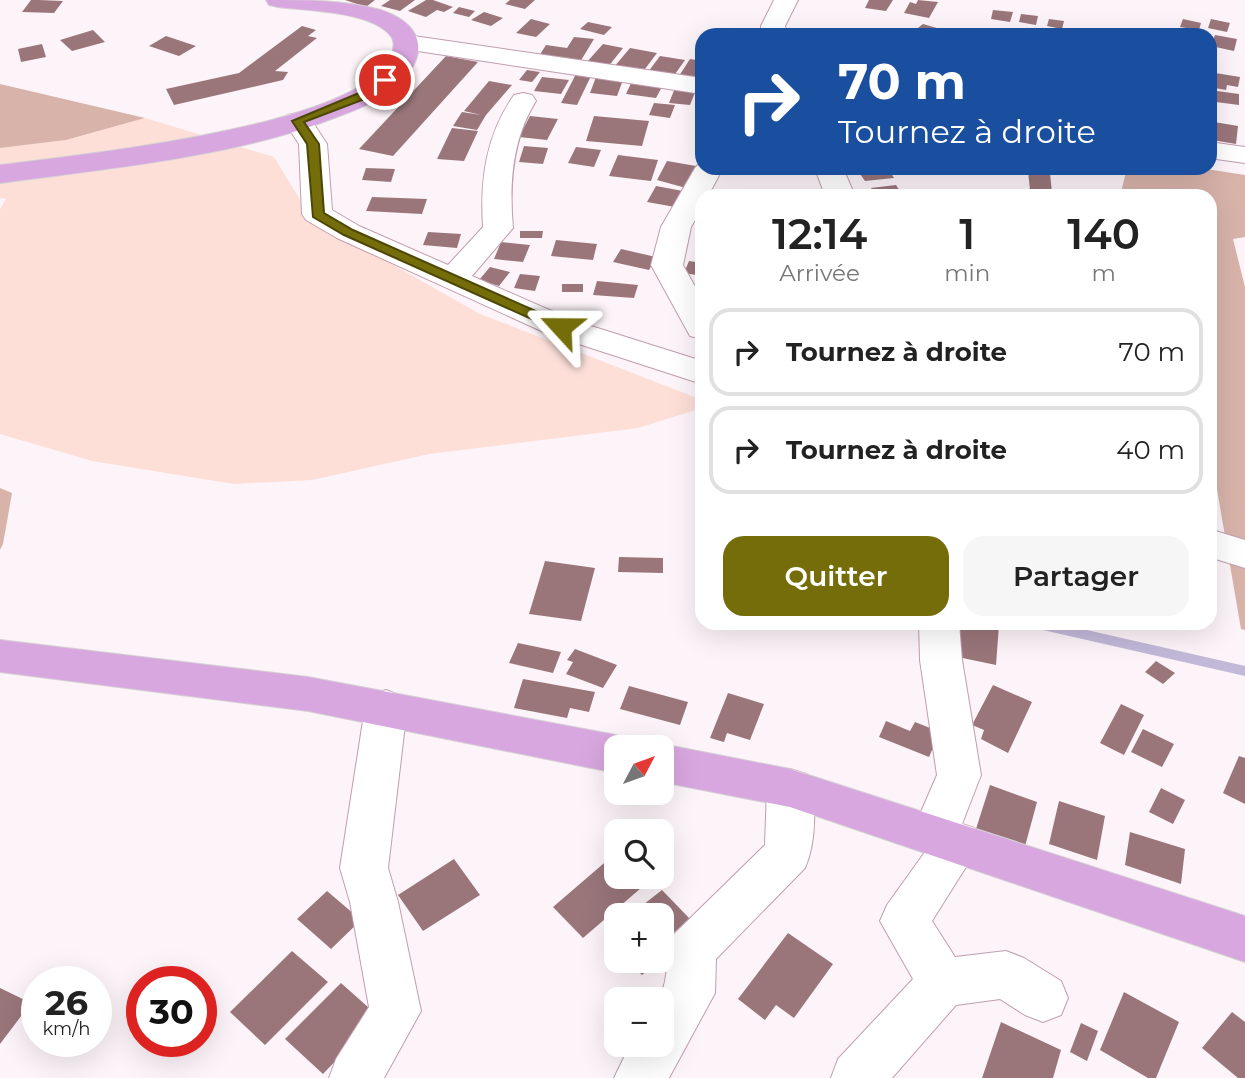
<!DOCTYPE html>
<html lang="fr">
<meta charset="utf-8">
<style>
body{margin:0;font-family:Montserrat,sans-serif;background:#f6f6f6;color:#222;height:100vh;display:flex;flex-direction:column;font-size:26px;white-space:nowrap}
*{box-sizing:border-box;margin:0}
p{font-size:23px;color:#767676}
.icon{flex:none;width:38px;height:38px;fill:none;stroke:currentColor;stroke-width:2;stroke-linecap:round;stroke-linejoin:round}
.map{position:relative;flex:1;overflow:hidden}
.panel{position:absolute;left:695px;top:189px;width:522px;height:441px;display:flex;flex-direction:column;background:#fff;border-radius:21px;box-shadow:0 7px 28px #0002}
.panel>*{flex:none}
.top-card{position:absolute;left:695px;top:28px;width:522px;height:147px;border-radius:21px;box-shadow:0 7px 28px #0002;background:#1a4fa0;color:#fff;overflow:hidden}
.needle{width:46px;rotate:49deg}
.buttons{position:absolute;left:604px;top:735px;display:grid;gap:14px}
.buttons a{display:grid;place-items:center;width:70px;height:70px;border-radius:14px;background:#fff;box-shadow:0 7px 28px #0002;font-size:35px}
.speed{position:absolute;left:21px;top:966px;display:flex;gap:14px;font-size:35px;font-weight:700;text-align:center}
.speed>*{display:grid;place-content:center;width:91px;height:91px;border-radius:50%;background:#fff;box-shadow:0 7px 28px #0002;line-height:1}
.speed small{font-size:18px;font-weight:400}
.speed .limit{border:10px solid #d22;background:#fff;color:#111}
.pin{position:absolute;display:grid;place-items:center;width:60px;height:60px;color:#fff;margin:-30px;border:4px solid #fff;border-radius:50%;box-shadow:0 2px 7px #0007}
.me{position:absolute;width:77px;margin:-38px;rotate:294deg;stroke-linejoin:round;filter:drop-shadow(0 0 5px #0008)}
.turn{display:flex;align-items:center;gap:24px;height:147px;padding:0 28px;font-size:32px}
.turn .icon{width:91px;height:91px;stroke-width:2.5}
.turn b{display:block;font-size:49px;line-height:60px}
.eta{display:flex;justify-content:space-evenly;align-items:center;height:119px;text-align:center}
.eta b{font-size:42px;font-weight:600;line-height:49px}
.button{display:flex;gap:14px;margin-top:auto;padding:14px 28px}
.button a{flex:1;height:80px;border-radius:21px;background:#746d09;color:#fff;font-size:28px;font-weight:600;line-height:80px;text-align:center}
.button a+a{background:#f6f6f6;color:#222}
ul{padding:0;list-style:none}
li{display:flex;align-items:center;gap:21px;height:88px;margin:0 14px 10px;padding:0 14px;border:4px solid #e0e0e0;border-radius:21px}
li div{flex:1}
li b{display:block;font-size:26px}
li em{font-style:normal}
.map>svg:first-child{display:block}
.green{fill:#fddfd8}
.forest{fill:#d8b3aa}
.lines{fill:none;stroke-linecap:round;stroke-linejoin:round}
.stream{fill:#c2b9d9;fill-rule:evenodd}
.building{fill:#9a767b}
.minor-casing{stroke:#c19daf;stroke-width:2}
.trunk-casing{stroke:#d4d1d3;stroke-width:2}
.minor{fill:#fff;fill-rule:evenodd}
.trunk{fill:#d8a7df;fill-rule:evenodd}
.route{fill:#746d09;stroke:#4b4706;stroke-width:2}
</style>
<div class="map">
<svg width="1245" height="1078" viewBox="0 0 1245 1078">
<rect width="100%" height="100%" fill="#fcf4f8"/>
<!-- green -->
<path class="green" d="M145 118 274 157 312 219 480 314 697 398 702 402V408L638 428 429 454 312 480 234 484 92 461 0 434V209L6 199 0 198V148L66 140Z"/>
<!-- forest -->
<path class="forest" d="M0 84 145 118 66 140 0 148Z
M1127 168H1200L1245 175V237L1233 239 1245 287V630L1241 629 1209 443V196H1120Z
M0 488 12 493 3 544 0 550Z"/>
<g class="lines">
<!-- stream -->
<path class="stream" d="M1028 623H1056L1245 666V676L1034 628 1029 627Z"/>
</g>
<!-- building -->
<path class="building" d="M31 0H39L63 1 54 13 22 12Z
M345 0H375L366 7Z
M390 0H415L400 11 381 6Z
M426 0H433L453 7 444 12 437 10 426 17 408 11Z
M510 0H535L525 9 505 4Z
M869 0H893L886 11 865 8Z
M918 0 938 2 929 18 904 13 910 2 916 4Z
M459 7 475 11 469 17 453 13Z
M993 10 1013 12 1010 22 991 19Z
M484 12 503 18 491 26 471 20Z
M1021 14 1038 16 1036 25 1019 22Z
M531 19 550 24 536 37 516 33Z
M1049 19 1064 21 1062 29 1047 26Z
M1183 19 1201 23 1199 30 1180 27Z
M1211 19 1230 23 1227 32 1208 28Z
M588 22 612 27 604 35 580 29Z
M923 24 940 29 933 35 914 31Z
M302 26 316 30 308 36 317 38 275 71 288 72 283 80 174 105 166 89 239 73Z
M717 28 743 34V35H711Z
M93 30 105 42 72 51 60 40Z
M1215 35 1237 39 1234 51 1211 46Z
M166 36 196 46 179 56 149 46Z
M574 37 594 39 580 62 539 56 546 45 567 48Z
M42 44 46 57 21 62 18 49Z
M603 44 623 48 608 67 586 63Z
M630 48 657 53 642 73 614 67Z
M446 56 478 62 393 156 359 149Z
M660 56 685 60 673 77 648 72Z
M690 59 702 61V80L679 76Z
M527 70 540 72 532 82 519 80Z
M1209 72 1240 77 1238 87 1227 85 1226 90 1209 87Z
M576 74 591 76 577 105 561 103Z
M542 77 569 80 561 94 534 91Z
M596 77 623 80 617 96 590 93Z
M489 81 512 85 486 115 477 130 453 126 462 112 481 115 464 111Z
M632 81 663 85 656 98 626 94Z
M675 88 696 90 690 105 669 103Z
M1217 91 1239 94V105L1216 102Z
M654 103 675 105 670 118 649 115Z
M530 116 558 119 547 140 519 137Z
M594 116 649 121 642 146 586 141Z
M1214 122 1238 126 1236 144 1212 140Z
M452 128 478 131 464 161 437 159Z
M524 146 548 148 543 164 519 162Z
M576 147 601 150 594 167 568 163Z
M618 155 658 160 651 181 609 176Z
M667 161 696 166 686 188 657 180Z
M366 168 395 169 391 182 362 180Z
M856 168H888L894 178 865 181Z
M1065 168H1109L1112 174 1069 175Z
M1028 171 1050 173 1052 193 1030 190Z
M896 185 903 196H876L871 188Z
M656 186 683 191 675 207 647 202Z
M372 197 427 199 422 214 366 211Z
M520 231H543L542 238H520Z
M428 232 461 234 457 248 423 245Z
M556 240 597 244 593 260 551 256Z
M501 242 530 245 523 262 494 259Z
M621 249 656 257 649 270 613 262Z
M689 261 702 263V276L684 273Z
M490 267 510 272 499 286 479 280Z
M520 274 540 276 535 291 514 288Z
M597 281 638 285 634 298 593 295Z
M562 284H583V292H562Z
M619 557 663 558V573L618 572Z
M545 561 595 568 581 621 529 614Z
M956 623 999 625 996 665 953 656Z
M518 643 561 652 553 673 509 663Z
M575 649 617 665 603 688 566 674 573 662 567 660Z
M1156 661 1175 673 1163 684 1145 672Z
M523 679 595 692 589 712 570 708 567 718 514 708Z
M993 685 1032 702 1008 753 981 739 984 730 972 725Z
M629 686 688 702 680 725 620 709Z
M728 693 764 704 750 740 727 733 724 742 710 738Z
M1121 704 1144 715 1124 755 1100 743Z
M886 721 910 731 915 722 940 732 929 757 879 737Z
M1143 729 1174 744 1162 767 1131 752Z
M1239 756 1245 758V804L1223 793Z
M990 785 1037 802 1024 850 975 832Z
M1161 788 1185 800 1173 824 1149 812Z
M1059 801 1105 816 1097 860 1049 844Z
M1130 832 1185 849 1181 884 1125 865Z
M610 858 616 864V877H630L641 888 583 938 553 907Z
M454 859 480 895 423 931 398 895Z
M662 890 690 919 662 942V915H630Z
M327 891 361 920 331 949 297 919Z
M788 933 833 964 794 1018 776 1005 765 1020 738 999Z
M292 951 328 982 265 1045 230 1012Z
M629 961H652L655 964 642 975Z
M341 983 378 1016 323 1074 285 1039Z
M0 988 31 1003 0 1044Z
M1124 992 1179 1022 1156 1078H1148L1100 1050Z
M1232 1012 1245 1022V1078H1238L1202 1048Z
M1001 1022 1061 1050 1053 1078H982Z
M1081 1023 1098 1031 1087 1061 1070 1052Z"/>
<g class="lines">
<!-- minor casing -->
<g class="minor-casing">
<path id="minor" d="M774 0H798L785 26 788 35H762L761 26Z
M407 35 702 78V94L398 48 394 43 398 38Z
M523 93 532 95 536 101C512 139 509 184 513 228L472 276 572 320 702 361V384L548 334 337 238 306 220 302 214 299 144 284 121 288 115 298 113 308 115 327 144 332 210 359 226 448 265 483 227C480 179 486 135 514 95Z
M1209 142 1245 147V163L1209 158Z
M702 161V168H723L708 196H702V208L691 227 683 265 702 299V339L690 336 651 265 661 227 695 168Z
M815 168H843L855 196H825Z
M1209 529 1245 540V568L1209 557Z
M919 623H959L962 660 981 775 962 824 974 828 981 843 932 921 955 957 1006 951 1024 958 1061 981 1068 998 1061 1015 1043 1022 1025 1015 1000 999 956 1005 892 1078H831L838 1059 913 979 880 921 887 905 925 852 918 849 911 835 937 775 920 660Z
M386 690 401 696 407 708 388 868 398 902 421 1011 384 1078H329L336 1059 369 1007 350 902 340 868 365 708 371 696Z
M790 769 806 774C818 799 816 843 805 868L716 959 715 993 669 1078H614L630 1045H662V999H658C671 979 663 958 674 934L765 845 767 788 774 774Z"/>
</g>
<!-- trunk casing -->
<g class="trunk-casing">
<path id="trunk" d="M266 0C305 0 344 0 381 10 434 28 426 67 385 94 373 103 356 110 342 115 237 157 112 168 0 183V165C90 154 180 143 268 121 302 112 386 88 393 50 394 44 394 40 390 35 369 11 308 11 278 7L269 5Z
M0 640 308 677 616 735 632 741 635 747H616V773L308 711 0 672Z
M662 744 790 769 1245 916V962L790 807 662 782V747H653Z"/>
</g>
<!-- minor -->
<use href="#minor" class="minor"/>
<!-- trunk -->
<use href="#trunk" class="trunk"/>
</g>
<!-- route -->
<path class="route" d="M381 78 390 80 367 98 304 122 319 144 324 213 353 230 565 324V330H556L344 235 313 217 307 144 292 121 359 93Z"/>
</svg>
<div class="buttons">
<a><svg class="needle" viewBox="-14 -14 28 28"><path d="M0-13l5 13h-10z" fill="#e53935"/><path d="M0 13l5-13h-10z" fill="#767676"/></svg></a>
<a><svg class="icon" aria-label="search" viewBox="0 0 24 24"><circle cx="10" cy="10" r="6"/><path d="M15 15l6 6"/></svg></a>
<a>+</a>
<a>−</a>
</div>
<div class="speed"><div>26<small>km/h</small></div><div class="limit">30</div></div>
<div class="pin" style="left:385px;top:80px;background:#d93025"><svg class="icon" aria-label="arrive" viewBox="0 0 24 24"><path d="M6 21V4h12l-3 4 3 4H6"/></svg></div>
<svg class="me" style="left:561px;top:327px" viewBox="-20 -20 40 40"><path d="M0-17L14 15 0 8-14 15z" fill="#746d09" stroke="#fff" stroke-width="4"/></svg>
<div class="top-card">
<div class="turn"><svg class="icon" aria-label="right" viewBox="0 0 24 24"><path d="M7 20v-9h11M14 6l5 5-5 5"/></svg><div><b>70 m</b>Tournez à droite</div></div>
</div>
<section class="panel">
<div class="eta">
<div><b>12:14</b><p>Arrivée</p></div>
<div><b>1</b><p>min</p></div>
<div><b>140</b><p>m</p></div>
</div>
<ul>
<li><svg class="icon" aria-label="right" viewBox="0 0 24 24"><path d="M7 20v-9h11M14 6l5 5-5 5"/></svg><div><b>Tournez à droite</b></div><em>70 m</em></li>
<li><svg class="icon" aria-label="right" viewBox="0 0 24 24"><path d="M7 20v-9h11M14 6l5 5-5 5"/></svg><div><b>Tournez à droite</b></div><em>40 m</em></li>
</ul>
<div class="button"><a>Quitter</a><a>Partager</a></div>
</section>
</div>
